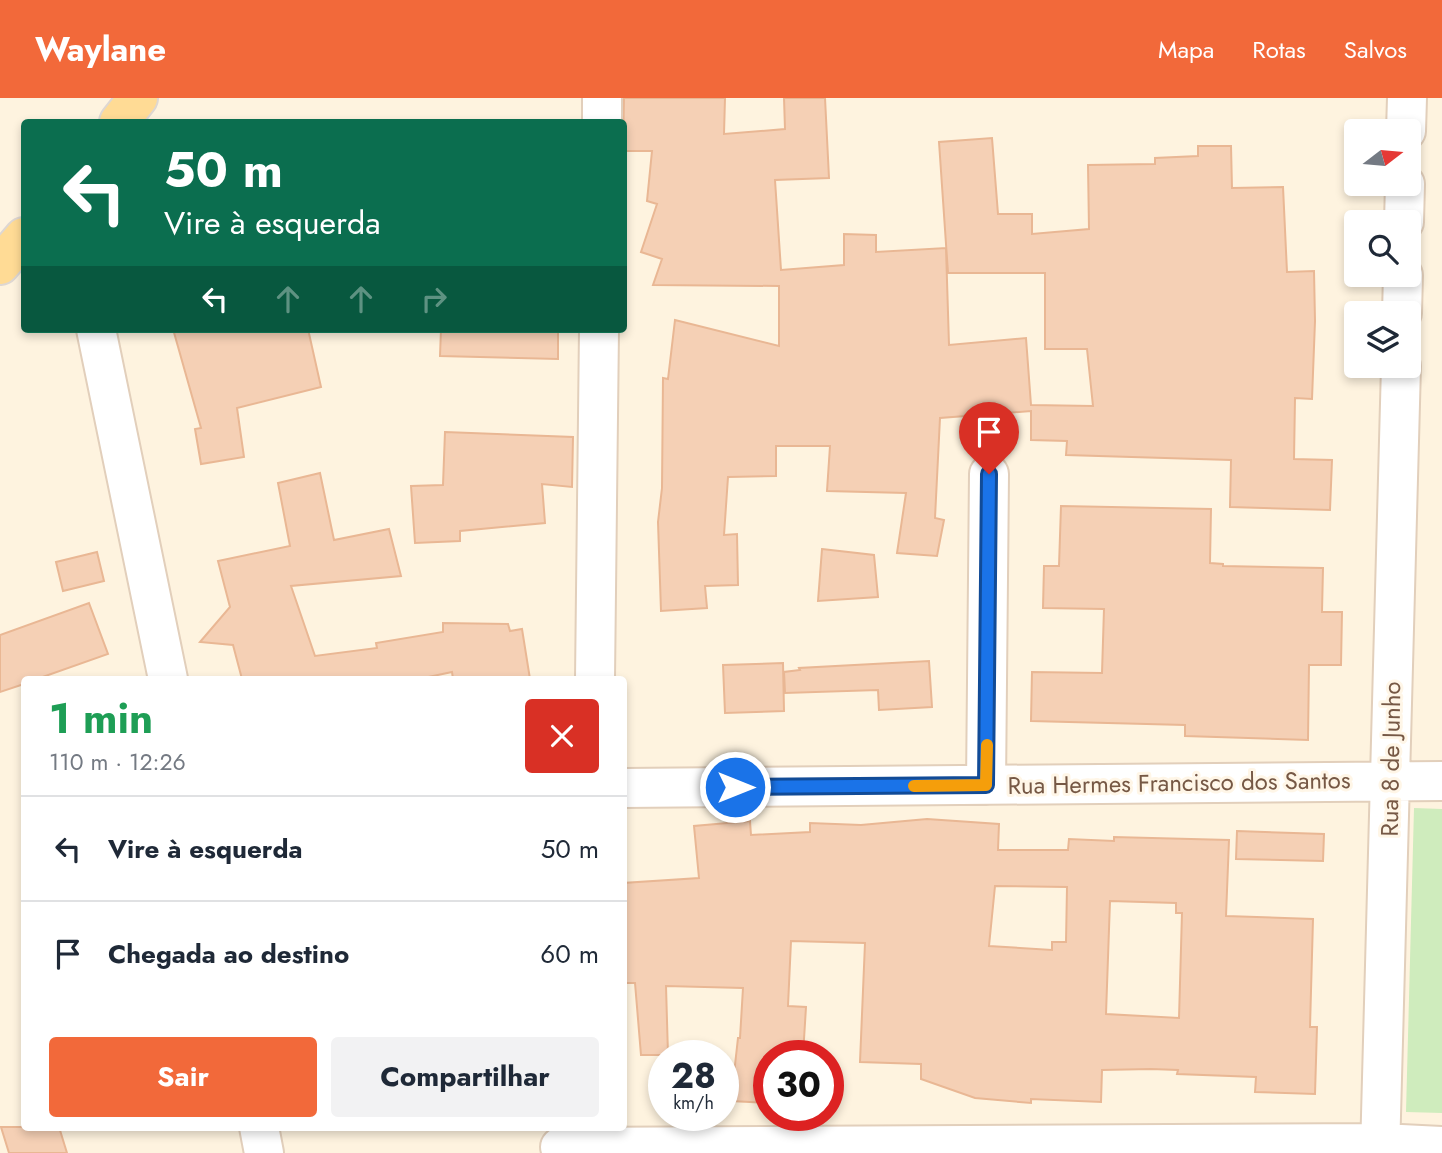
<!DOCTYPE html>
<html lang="pt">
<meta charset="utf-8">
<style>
body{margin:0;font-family:Jost,sans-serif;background:#f2f2f3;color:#1f2937;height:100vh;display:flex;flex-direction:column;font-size:26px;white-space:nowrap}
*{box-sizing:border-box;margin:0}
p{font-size:23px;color:#747a83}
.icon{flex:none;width:38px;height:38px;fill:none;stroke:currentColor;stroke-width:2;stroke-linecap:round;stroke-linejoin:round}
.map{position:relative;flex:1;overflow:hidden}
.details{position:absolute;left:21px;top:578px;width:606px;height:455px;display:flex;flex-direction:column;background:#fff;border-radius:7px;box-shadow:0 4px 10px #0003}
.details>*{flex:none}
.top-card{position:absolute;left:21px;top:21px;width:606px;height:214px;border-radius:7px;box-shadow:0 4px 10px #0003;background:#0b6e4f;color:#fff;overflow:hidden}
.needle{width:46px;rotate:74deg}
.tools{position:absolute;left:1344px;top:21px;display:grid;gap:14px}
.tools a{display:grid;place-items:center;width:77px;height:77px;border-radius:7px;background:#fff;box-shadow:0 4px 10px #0003;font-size:35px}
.speed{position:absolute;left:648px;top:942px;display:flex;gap:14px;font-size:35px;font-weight:700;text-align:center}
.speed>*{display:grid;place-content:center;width:91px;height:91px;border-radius:50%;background:#fff;box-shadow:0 4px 10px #0003;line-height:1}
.speed small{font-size:18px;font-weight:400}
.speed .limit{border:10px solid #d22;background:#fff;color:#111}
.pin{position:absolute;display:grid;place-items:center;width:60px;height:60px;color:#fff;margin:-72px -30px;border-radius:50% 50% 50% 0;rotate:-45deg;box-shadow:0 0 7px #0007}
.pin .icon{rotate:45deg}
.me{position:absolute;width:77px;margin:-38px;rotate:90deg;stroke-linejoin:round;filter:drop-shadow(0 0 5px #0008)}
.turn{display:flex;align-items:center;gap:24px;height:147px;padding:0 28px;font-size:32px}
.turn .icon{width:91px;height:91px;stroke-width:2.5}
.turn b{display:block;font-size:49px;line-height:60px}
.lanes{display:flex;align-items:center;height:66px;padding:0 28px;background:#0003;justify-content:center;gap:35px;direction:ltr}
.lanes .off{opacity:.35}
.round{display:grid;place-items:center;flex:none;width:74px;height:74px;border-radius:7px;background:#f2f2f3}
.headline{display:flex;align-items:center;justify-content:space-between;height:119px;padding:0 28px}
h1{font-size:42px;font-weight:700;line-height:52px;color:#1e9e55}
.cta{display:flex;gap:14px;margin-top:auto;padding:14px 28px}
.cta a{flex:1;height:80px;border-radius:7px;background:#f2693a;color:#fff;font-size:28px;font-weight:700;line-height:80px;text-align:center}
.cta a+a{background:#f2f2f3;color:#1f2937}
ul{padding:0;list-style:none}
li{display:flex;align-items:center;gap:21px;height:105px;padding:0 28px;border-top:2px solid #e0e1e3}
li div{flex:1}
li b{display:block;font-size:26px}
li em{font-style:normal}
header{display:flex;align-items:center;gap:42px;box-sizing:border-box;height:98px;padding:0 35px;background:#f2693a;color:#fff}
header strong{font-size:33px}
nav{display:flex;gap:38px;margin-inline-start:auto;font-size:24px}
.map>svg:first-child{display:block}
.green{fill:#cfecbd}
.building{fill:#f5d0b5;stroke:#e9b794;stroke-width:2;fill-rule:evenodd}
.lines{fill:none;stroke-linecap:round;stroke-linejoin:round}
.minor-casing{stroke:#e2cfbb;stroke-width:42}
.major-casing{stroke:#ded7d2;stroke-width:42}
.minor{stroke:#fff;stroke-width:38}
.major{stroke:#ffdb95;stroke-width:38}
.route-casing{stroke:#114b97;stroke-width:18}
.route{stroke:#1a73e8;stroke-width:12}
.slow{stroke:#f59e0b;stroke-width:12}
.labels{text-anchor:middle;stroke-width:6;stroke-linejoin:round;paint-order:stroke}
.street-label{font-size:24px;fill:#765845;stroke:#fff6e7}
</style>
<header>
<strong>Waylane</strong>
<nav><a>Mapa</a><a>Rotas</a><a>Salvos</a></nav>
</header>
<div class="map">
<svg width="1442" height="1055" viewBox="0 0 1442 1055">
<rect width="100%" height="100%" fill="#fef3df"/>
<!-- green -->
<path class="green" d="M1414 710 1442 711V1015L1406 1014Z"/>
<!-- building -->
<path class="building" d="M624 0H725L724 36 785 31 784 0H825L829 80 775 82 781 172 844 167V136L876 137V154L946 150 949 247 1026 240 1031 307 1093 308 1087 251H1045V175H948L939 44 992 40 998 116H1032V136L1089 131 1088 67 1155 66V60L1198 58V48H1231L1232 90 1283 89 1287 174 1314 173 1315 223 1312 301 1295 300 1294 361 1332 362 1330 412 1230 409 1231 362 1066 357 1067 343 1031 342V313L940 320 935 420 944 422 937 458 897 455 906 395 827 393 830 348H776V378L728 379 724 437 737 436 738 487 705 488 707 510 661 513 658 424 662 390 663 280 668 281 675 222 779 248V188L653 187 662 161 641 154 657 106 647 103 652 53H623Z
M173 231H308L321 289 237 310 244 359 201 366 195 331 201 330Z
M441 231H558V261L440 258Z
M445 334 573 339 572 389 542 386 545 425 460 433V443L415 445 411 388 443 387Z
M320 375 334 442 389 431 401 478 291 488 315 558 377 550 376 545 443 534V525L508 526 510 533 522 531 530 581H453L452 574 419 581H242L233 547 200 544 230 509 218 463 290 448 278 385Z
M1061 408 1211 411 1210 465 1223 466V468L1323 470 1322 514H1342L1341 567H1309L1308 642 1185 638V627L1031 623 1032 574 1102 575 1104 511 1043 510 1044 468H1059Z
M822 451 874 457 878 499 818 503Z
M97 454 104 483 63 493 56 464Z
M89 505 108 556 37 581H24V586L0 594V537Z
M929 563 932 609 879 612 878 592 785 595 784 574 800 572 799 570Z
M783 565 784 613 725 615 723 567Z
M927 721 999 726 998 752H1068L1069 741 1114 743V739L1229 742 1226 818 1313 821 1310 929H1317L1315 996 1255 994 1256 979 1177 976 1178 972 1151 971 1102 972 1101 1004 1031 1001V1005L975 1000 921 981V966L860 964 865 845 791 843 788 908 806 909 803 957H768V1005L731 1003 738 940H740L743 890 666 888 668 957H641L635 885H623V785L699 780 694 728 750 723 751 737 810 734V725L861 727ZM995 788 1067 789 1066 844H1052V852L989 848ZM1110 803 1176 805V815H1182L1179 920 1106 916Z
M1237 733 1324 736 1323 763 1236 761Z
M1 1029H59L67 1055H9Z"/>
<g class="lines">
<!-- minor casing -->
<g class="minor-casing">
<path id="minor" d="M602 24V0
M1406 33 1407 0
M1404 124 1405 86
M1402 215 1403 177
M96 231 168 581
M595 581 599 231
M986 687 989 376
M623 690 1442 683
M259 1029 264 1055
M560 1049 1381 1045 1442 1048
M1380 1055 1401 268"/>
</g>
<!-- major casing -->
<g class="major-casing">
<path id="major" d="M119 24 138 0
M0 167 24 139"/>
</g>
<!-- minor -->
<use href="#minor" class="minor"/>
<!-- major -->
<use href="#major" class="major"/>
</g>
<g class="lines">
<!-- route casing -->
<g class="route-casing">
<path id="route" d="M735 689 986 687 989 376"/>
</g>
<!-- route -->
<use href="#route" class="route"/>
<!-- slow -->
<path class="slow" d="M914 688 986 687 987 647"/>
</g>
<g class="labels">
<!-- street labels -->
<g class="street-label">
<text transform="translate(1391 661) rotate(-89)" y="8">Rua 8 de Junho</text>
<text transform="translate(1179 685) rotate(-1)" y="8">Rua Hermes Francisco dos Santos</text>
</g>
</g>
</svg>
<div class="tools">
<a><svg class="needle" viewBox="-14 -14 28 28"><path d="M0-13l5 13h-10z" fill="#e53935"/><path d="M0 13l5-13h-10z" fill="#747a83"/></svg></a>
<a><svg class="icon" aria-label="search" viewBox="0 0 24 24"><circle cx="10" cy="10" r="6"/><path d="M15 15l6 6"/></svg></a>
<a><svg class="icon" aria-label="layers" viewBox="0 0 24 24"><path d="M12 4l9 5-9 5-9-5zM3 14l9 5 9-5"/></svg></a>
</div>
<div class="speed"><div>28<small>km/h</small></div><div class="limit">30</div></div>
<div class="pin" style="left:989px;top:376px;background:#d93025"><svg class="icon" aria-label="arrive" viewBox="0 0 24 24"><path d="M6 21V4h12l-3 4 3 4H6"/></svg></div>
<svg class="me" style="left:735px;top:689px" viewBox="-20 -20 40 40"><circle r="17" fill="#1a73e8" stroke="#fff" stroke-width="3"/><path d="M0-11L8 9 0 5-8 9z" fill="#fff"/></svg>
<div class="top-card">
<div class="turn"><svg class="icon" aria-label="left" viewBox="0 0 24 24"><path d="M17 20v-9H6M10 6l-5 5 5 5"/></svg><div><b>50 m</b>Vire à esquerda</div></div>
<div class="lanes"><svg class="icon" aria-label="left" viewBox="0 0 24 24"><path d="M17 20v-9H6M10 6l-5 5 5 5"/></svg><svg class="icon off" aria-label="ahead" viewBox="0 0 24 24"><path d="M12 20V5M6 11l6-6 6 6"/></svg><svg class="icon off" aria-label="ahead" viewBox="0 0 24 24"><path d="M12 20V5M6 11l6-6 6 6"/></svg><svg class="icon off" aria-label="right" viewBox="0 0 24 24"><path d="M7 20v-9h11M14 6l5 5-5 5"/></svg></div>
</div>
<section class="details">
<div class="headline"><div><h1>1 min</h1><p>110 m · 12:26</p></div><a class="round" style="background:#d93025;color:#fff"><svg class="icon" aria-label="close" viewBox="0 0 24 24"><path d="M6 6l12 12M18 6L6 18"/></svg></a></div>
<ul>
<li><svg class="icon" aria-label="left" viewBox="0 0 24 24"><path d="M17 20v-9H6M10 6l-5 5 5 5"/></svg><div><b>Vire à esquerda</b></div><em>50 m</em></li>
<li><svg class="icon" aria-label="arrive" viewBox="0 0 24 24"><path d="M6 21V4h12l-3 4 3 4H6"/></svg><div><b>Chegada ao destino</b></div><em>60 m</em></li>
</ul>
<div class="cta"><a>Sair</a><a>Compartilhar</a></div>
</section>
</div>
